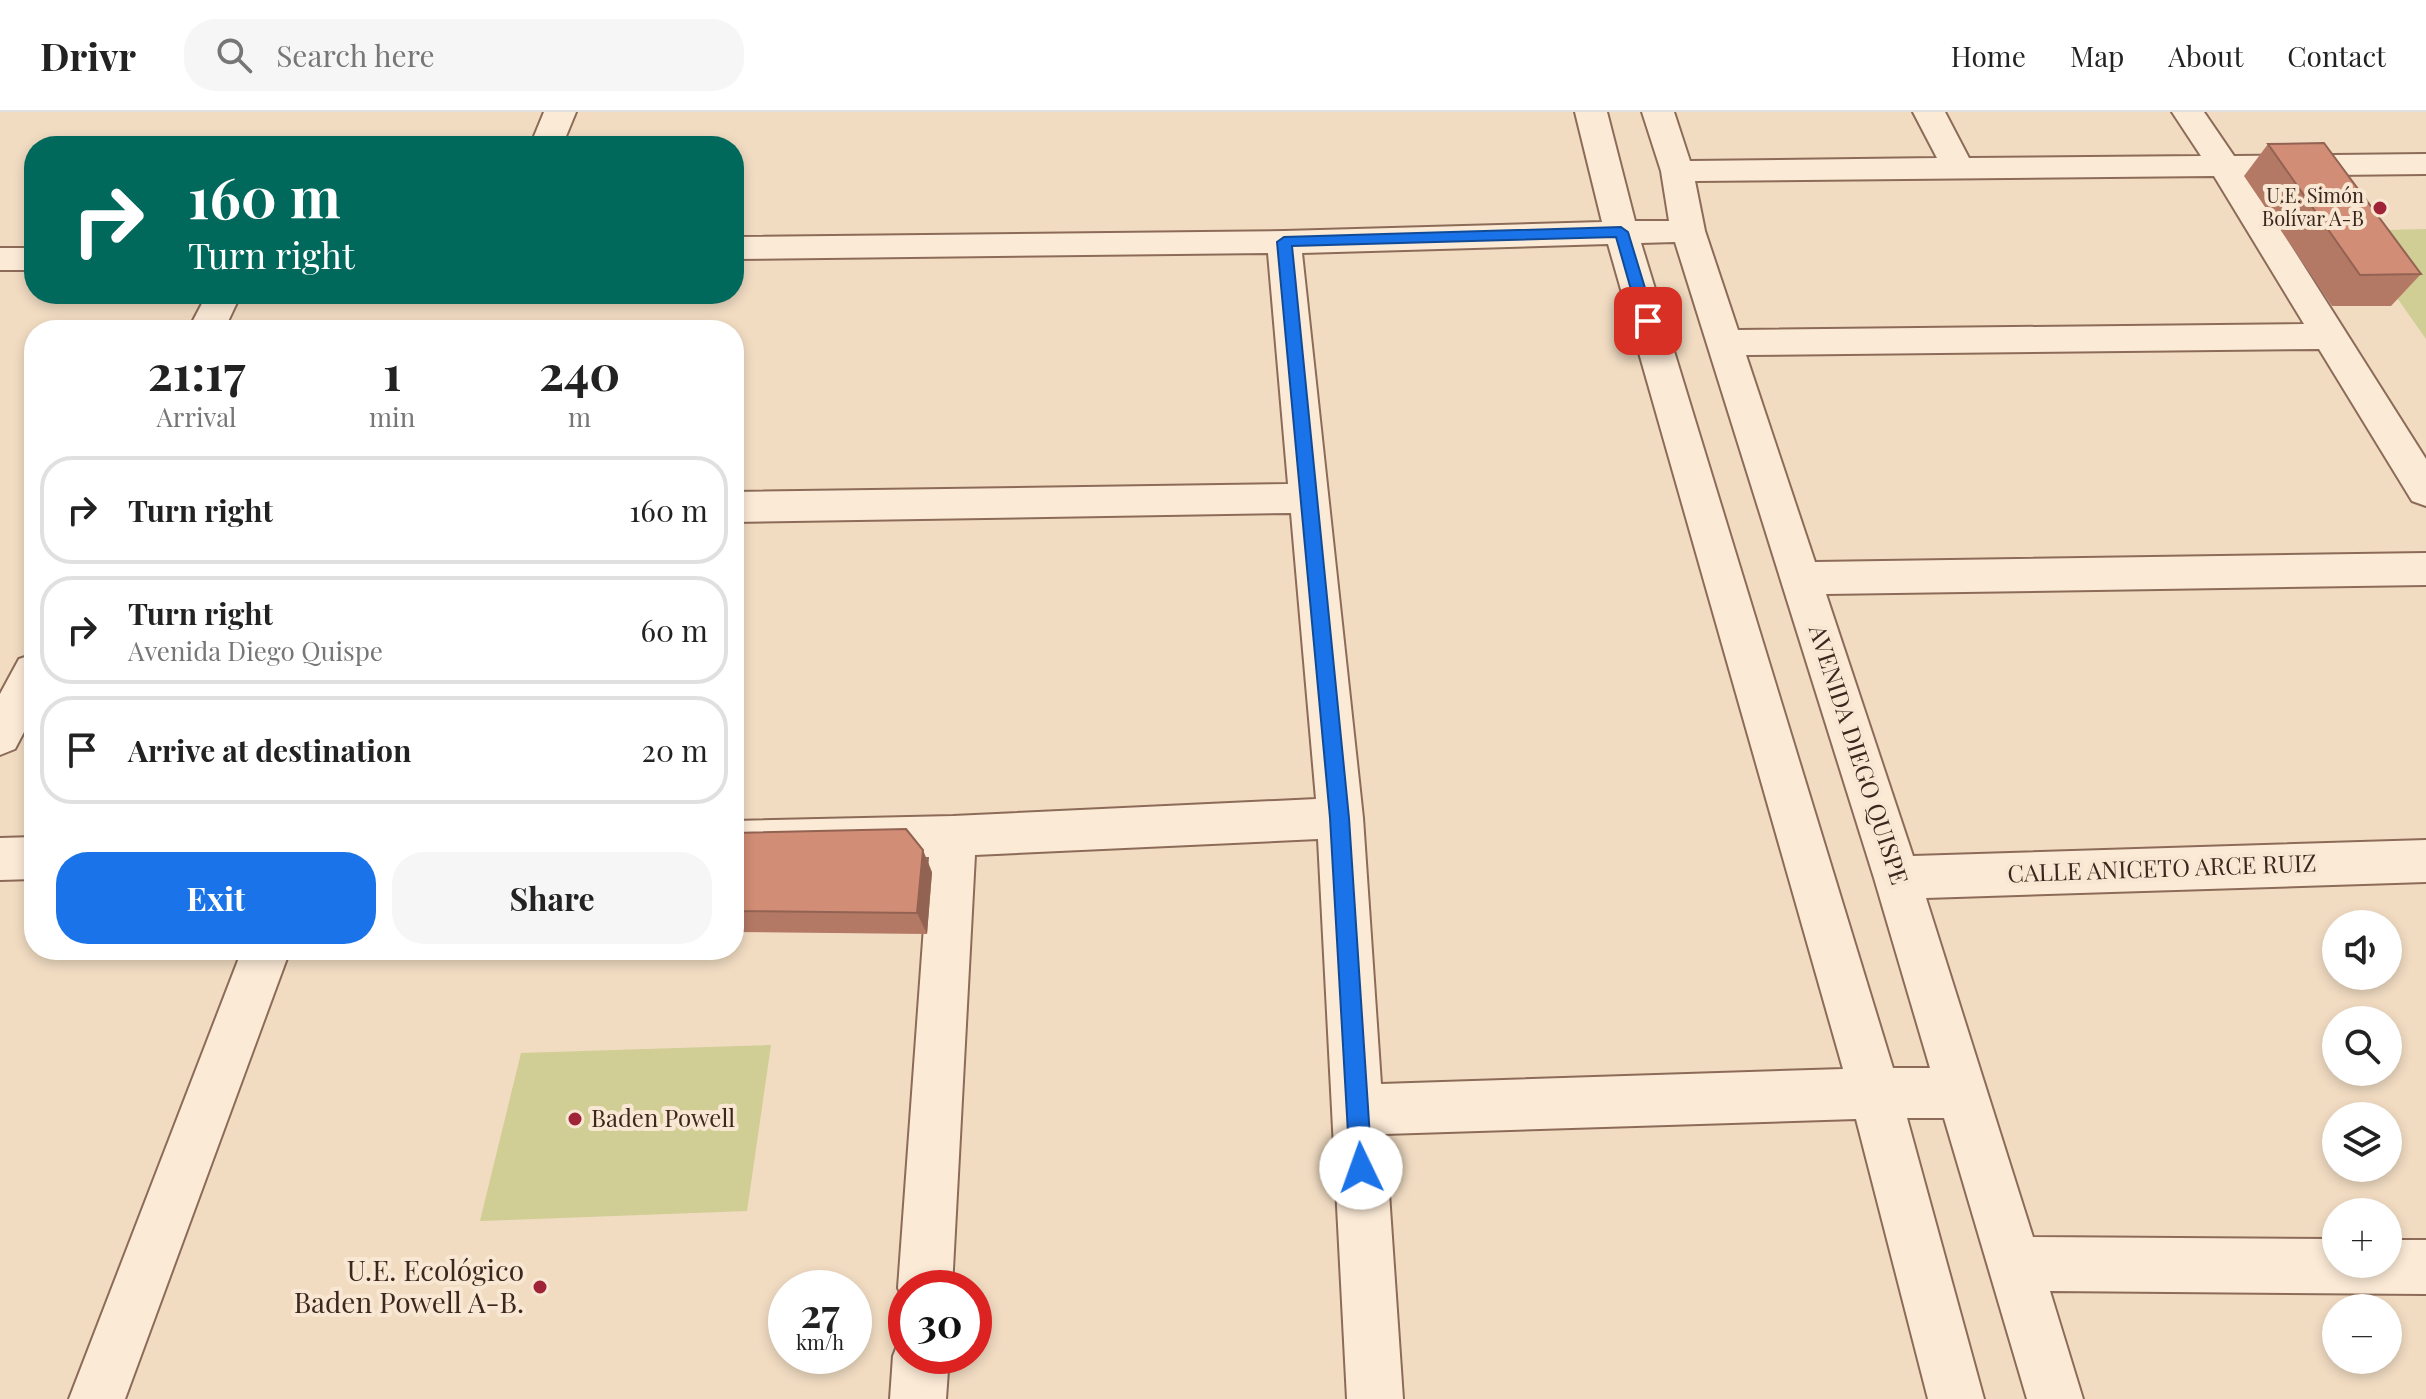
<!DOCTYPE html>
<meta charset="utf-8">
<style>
body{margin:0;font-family:"Playfair Display",serif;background:#f6f6f6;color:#222;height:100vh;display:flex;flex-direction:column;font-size:30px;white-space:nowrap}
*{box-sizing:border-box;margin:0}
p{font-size:26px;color:#767676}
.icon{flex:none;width:44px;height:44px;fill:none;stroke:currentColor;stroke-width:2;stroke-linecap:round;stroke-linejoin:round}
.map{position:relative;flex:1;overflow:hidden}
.details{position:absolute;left:24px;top:208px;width:720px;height:640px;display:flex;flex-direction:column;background:#fff;border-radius:32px;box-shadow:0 4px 12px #0003}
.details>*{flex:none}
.guide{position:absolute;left:24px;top:24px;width:720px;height:168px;border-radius:32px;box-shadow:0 4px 12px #0003;background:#00695c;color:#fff;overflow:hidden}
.tools{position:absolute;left:2322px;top:798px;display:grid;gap:16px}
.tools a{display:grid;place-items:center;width:80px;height:80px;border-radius:50%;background:#fff;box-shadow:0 4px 12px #0003;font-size:40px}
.speed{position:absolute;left:768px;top:1158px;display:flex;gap:16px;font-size:40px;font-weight:700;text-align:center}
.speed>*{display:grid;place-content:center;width:104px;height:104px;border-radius:50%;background:#fff;box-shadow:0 4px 12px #0003;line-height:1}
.speed small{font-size:20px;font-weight:400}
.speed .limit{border:12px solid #d22;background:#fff;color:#111}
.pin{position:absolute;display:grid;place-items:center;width:68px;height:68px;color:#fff;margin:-34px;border-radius:16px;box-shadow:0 4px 12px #0006}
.me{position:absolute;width:88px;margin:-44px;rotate:357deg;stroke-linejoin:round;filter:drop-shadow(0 0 6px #0008)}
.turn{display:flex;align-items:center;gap:28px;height:168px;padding:0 32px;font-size:36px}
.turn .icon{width:104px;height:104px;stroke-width:2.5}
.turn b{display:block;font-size:56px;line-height:68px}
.eta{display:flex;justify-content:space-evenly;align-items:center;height:136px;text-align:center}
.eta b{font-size:48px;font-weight:700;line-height:56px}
.action{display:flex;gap:16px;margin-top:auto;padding:16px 32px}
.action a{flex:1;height:92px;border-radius:32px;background:#1a73e8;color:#fff;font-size:32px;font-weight:700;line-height:92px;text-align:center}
.action a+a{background:#f6f6f6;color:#222}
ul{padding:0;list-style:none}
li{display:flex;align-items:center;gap:24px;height:108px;margin:0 16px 12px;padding:0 16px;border:4px solid #e0e0e0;border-radius:32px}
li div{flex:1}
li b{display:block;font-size:30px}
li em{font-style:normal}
header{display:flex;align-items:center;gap:48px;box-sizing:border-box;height:112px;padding:0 40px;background:#fff;border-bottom:2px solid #e0e0e0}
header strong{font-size:38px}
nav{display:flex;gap:44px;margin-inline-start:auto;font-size:28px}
.search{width:560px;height:72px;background:#f6f6f6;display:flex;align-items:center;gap:20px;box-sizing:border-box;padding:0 28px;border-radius:32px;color:#767676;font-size:30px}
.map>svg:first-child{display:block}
.green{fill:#d0cd95}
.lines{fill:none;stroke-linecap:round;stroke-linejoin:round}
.minor-casing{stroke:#8c6b58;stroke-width:4}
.minor{fill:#fbead6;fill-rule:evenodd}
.wall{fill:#b47965}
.shaded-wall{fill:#926352}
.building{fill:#d18d75;stroke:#926352;stroke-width:2}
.route{fill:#1a73e8;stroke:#114b97;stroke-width:2}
.poi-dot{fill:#9f2438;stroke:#f8e7d2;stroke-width:3}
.labels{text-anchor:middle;stroke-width:8;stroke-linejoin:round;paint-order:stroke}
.far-poi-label{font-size:20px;fill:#3b271d;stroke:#f8e7d2;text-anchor:end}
.street-label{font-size:24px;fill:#3b271d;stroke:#f8e7d2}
.poi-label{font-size:24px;fill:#3b271d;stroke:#f8e7d2;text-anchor:start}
.near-poi-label{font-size:28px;fill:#3b271d;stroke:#f8e7d2;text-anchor:end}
</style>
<header>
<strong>Drivr</strong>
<div class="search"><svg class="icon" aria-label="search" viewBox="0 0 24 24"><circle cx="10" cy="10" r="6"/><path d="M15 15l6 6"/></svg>Search here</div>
<nav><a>Home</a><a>Map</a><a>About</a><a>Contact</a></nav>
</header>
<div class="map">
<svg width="2426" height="1287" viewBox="0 0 2426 1287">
<rect width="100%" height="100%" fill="#f1dcc2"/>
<!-- green -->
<path class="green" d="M2426 117V227L2350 119Z
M771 933 747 1099 480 1109 521 941Z"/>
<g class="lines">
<!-- minor casing -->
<g class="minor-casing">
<path id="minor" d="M544 0H576L562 34H530Z
M1575 0H1607L1635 109H1669L1661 59 1642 0H1674L1690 49 1937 46 1913 0H1945L1969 46 2201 44 2172 0H2204L2234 44 2426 42V62L2247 64 2426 347V394L2412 389 2319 237 1746 243 1815 450 2426 441V473L1826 482 1913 744 2426 728V770L1926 786 2033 1125 2336 1127V1152H2388V1128H2426V1182L2050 1179 2083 1287H2027L1944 1006H1907L1984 1287H1928L1856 1007 1385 1022 1403 1287H1347L1318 727 975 743 952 1176H906V1195L898 1176 929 745 734 749V709L953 704 1316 687 1291 401 734 410V380L1288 372 1268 141 734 147V125L1284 119 1602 110ZM2214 64 2304 212 1738 218 1705 119 1695 69ZM1675 130 1874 766 1930 956H1893L1641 131ZM1608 132 1843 957 1381 972 1363 706 1302 141Z
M0 136H34V158H0Z
M207 182H241L224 218H188Z
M34 542V601L15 637 0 643V582L19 547Z
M34 725V767L0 768V726Z
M242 838H290L125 1287H69Z
M906 1222V1244H949L946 1287H890L893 1244 901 1224Z"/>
</g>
<!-- minor -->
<use href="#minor" class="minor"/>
</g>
<!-- wall -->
<path class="wall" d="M2268 32 2421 162 2391 194H2332L2244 64Z
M734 721 932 760 927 822 734 820Z"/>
<!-- shaded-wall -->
<path class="shaded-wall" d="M923 738 932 760 927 822 917 801Z"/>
<!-- building -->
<path class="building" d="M2324 31 2421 162 2360 163 2268 32Z
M906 717 923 738 917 801 734 799V721Z"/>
<!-- route -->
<path class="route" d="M1621 115 1628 120 1655 209 1653 213 1648 214 1640 209 1616 125 1292 134 1349 706 1372 1056 1369 1063 1361 1067 1353 1063 1350 1056 1330 706 1277 130 1284 125Z"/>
<!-- markers -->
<g class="poi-dot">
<circle cx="2380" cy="96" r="8"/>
<circle cx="575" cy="1007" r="8"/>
<circle cx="540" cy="1175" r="8"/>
</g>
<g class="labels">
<!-- far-poi labels -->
<g class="far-poi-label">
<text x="2364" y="91">U.E. Simón<tspan x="2364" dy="23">Bolívar A-B</tspan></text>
</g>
<!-- street labels -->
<g class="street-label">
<text transform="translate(1858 643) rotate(72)" y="8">AVENIDA DIEGO QUISPE</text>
<text transform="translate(2162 757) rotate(-2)" y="8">CALLE ANICETO ARCE RUIZ</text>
</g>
<!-- poi labels -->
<g class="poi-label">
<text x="591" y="1015">Baden Powell</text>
</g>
<!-- near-poi labels -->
<g class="near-poi-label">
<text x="524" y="1169">U.E. Ecológico<tspan x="524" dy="32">Baden Powell A-B.</tspan></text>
</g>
</g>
</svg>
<div class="tools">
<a><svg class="icon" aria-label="sound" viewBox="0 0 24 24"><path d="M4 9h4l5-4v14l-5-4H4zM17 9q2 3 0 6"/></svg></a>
<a><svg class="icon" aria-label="search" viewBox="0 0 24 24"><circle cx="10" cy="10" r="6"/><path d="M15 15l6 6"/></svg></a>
<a><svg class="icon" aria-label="layers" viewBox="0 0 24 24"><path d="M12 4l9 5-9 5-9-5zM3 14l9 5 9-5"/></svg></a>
<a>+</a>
<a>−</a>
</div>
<div class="speed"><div>27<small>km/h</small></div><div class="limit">30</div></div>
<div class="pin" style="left:1648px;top:209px;background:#d93025"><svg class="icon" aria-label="arrive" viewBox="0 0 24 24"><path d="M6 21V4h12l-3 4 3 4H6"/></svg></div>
<svg class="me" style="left:1361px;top:1056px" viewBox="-20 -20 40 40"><circle r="19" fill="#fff"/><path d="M0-13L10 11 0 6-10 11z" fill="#1a73e8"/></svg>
<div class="guide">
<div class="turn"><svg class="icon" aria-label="right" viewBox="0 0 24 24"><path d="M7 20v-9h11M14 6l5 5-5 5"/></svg><div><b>160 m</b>Turn right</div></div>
</div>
<section class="details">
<div class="eta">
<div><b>21:17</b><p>Arrival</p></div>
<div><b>1</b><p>min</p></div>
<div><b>240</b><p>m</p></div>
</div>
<ul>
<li><svg class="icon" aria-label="right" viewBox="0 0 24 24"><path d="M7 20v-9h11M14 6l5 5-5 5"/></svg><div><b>Turn right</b></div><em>160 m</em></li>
<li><svg class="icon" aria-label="right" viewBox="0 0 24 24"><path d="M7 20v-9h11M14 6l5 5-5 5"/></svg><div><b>Turn right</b><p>Avenida Diego Quispe</p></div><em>60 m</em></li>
<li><svg class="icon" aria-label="arrive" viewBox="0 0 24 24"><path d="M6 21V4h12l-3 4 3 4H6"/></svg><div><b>Arrive at destination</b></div><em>20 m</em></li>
</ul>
<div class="action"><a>Exit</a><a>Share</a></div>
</section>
</div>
